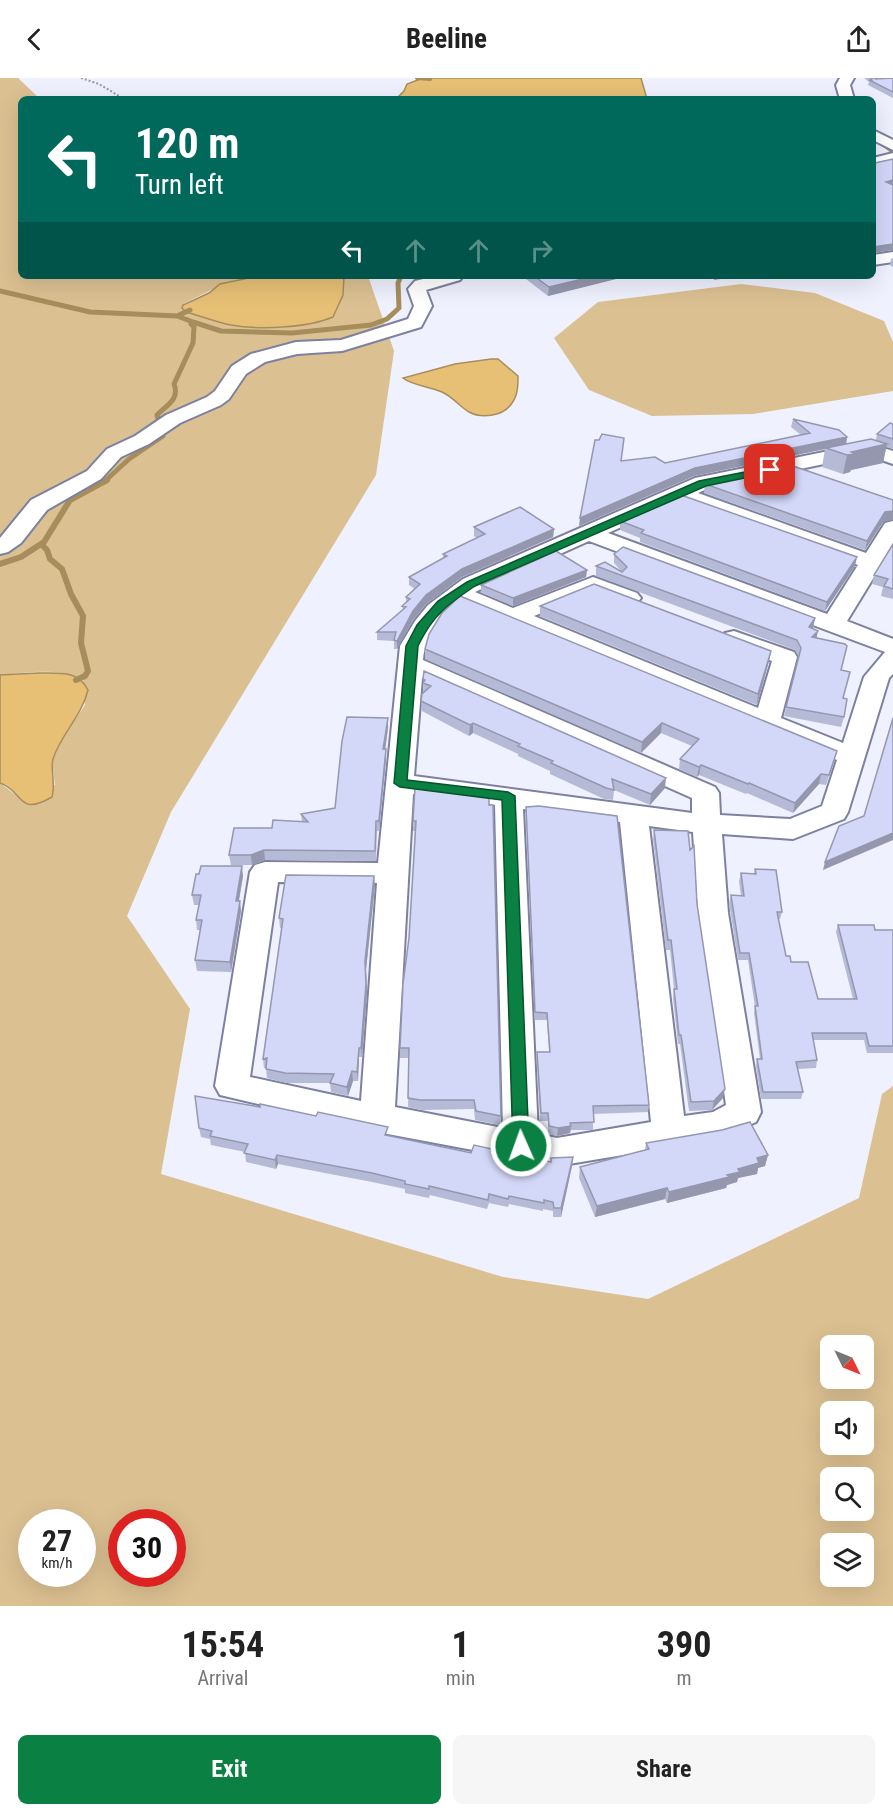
<!DOCTYPE html>
<style>
body{margin:0;font-family:"Roboto Condensed",sans-serif;background:#f6f6f6;color:#222;height:100vh;display:flex;flex-direction:column;font-size:22px;white-space:nowrap}
*{box-sizing:border-box;margin:0}
p{font-size:20px;color:#767676}
.icon{flex:none;width:33px;height:33px;fill:none;stroke:currentColor;stroke-width:2;stroke-linecap:round;stroke-linejoin:round}
.map{position:relative;height:1528px;overflow:hidden}
.drawer{display:flex;flex-direction:column;background:#fff;flex:1}
.drawer>*{flex:none}
.top-card{position:absolute;left:18px;top:18px;width:858px;height:183px;border-radius:9px;box-shadow:0 6px 24px #0002;background:#00695c;color:#fff;overflow:hidden}
.needle{width:39px;rotate:133deg}
.tools{position:absolute;left:820px;top:1257px;display:grid;gap:12px}
.tools a{display:grid;place-items:center;width:54px;height:54px;border-radius:9px;background:#fff;box-shadow:0 6px 24px #0002;font-size:30px}
.speed{position:absolute;left:18px;top:1431px;display:flex;gap:12px;font-size:30px;font-weight:700;text-align:center}
.speed>*{display:grid;place-content:center;width:78px;height:78px;border-radius:50%;background:#fff;box-shadow:0 6px 24px #0002;line-height:1}
.speed small{font-size:15px;font-weight:400}
.speed .limit{border:9px solid #d22;background:#fff;color:#111}
.pin{position:absolute;display:grid;place-items:center;width:51px;height:51px;color:#fff;margin:-26px;border-radius:12px;box-shadow:0 3px 9px #0006}
.me{position:absolute;width:66px;margin:-33px;rotate:358deg;stroke-linejoin:round;filter:drop-shadow(0 0 4px #0008)}
.turn{display:flex;align-items:center;gap:21px;height:126px;padding:0 18px;font-size:27px}
.turn .icon{width:78px;height:78px;stroke-width:2.5}
.turn b{display:block;font-size:42px;line-height:51px}
.lanes{display:flex;align-items:center;height:57px;padding:0 18px;background:#0003;justify-content:center;gap:30px;direction:ltr}
.lanes .off{opacity:.35}
.eta{display:flex;justify-content:space-evenly;align-items:center;height:102px;text-align:center}
.eta b{font-size:36px;font-weight:700;line-height:42px}
.primary-button{display:flex;gap:12px;margin-top:auto;padding:12px 18px}
.primary-button a{flex:1;height:69px;border-radius:9px;background:#0b8043;color:#fff;font-size:24px;font-weight:700;line-height:69px;text-align:center}
.primary-button a+a{background:#f6f6f6;color:#222}
header{display:flex;justify-content:space-between;align-items:center;height:78px;padding:0 18px;background:#fff;font-size:27px;font-weight:700}
.map>svg:first-child{display:block}
.green{fill:#dbc091;fill-rule:evenodd}
.water{fill:#e7c076;stroke:#a88d5c;stroke-width:1.5}
.lines{fill:none;stroke-linecap:round;stroke-linejoin:round}
.stream-far2{stroke:#a88d5c;stroke-width:4}
.stream-far1{stroke:#a88d5c;stroke-width:5}
.stream{stroke:#a88d5c;stroke-width:6}
.minor-casing{stroke:#7d819f;stroke-width:4}
.path{stroke:#9a9ca8;stroke-width:2;stroke-dasharray:2 2;stroke-linecap:butt}
.minor{fill:#fff;fill-rule:evenodd}
.wall{fill:#b5bad6}
.shaded-wall{fill:#9497ae}
.building{fill:#d3d8f9;stroke:#9497ae;stroke-width:1.5}
.route{fill:#0b8043;stroke:#07532c;stroke-width:1.5}
</style>
<header><svg class="icon" aria-label="back" viewBox="0 0 24 24"><path d="M15 5l-7 7 7 7"/></svg>Beeline<svg class="icon" aria-label="share" viewBox="0 0 24 24"><path d="M12 15V3M7 8l5-5 5 5M5 13v7h14v-7"/></svg></header>
<div class="map">
<svg width="893" height="1528" viewBox="0 0 893 1528">
<rect width="100%" height="100%" fill="#eff1fe"/>
<!-- green -->
<path class="green" d="M0 0H18L40 21H21V198H258L227 204 183 226 327 242 333 239 343 217 344 198H368L394 273 376 397 171 734 127 838 190 931 161 1096 503 1199 648 1221 859 1120 882 1016 893 1008V1528H0V705L17 718 55 707 52 683 63 660 85 627 83 602C60 589 26 595 0 597ZM831 1268H864V1300H831ZM831 1334H864V1366H831ZM831 1400H864V1432H831ZM32 1444H82V1496H32ZM122 1444H172V1496H122ZM831 1466H864V1498H831Z
M741 206 815 215 884 243 893 264V313L753 336 652 338 589 312 554 260 598 224Z"/>
<!-- water -->
<path class="water" d="M423 0H641L647 21H396L404 13 407 6Z
M258 198H344L343 217 333 239C307 250 259 252 231 247 216 244 201 238 186 234L182 230 183 227 209 215 220 206Z
M491 281H498L518 298C518 307 518 317 512 325 504 338 482 341 469 334 459 328 453 319 442 314 431 309 411 307 403 300L455 286Z
M38 595C59 595 78 592 88 612 82 638 61 656 53 681 50 691 56 705 52 719 17 739 25 714 0 705V597Z"/>
<g class="lines">
<!-- stream-far2 -->
<path class="stream-far2" d="M417 0 430 1
M873 59 893 74"/>
<!-- stream-far1 -->
<path class="stream-far1" d="M0 213 90 234 177 238
M193 244 221 253 292 255 371 247 387 241 399 230 398 205 401 198
M104 404 129 381 163 358 157 337C167 327 180 321 174 306L193 265 194 249 191 246 193 244 177 238 190 232"/>
<!-- stream -->
<path class="stream" d="M41 466 47 472 50 481 62 491 71 516 83 538 81 565 88 593 85 598 76 602
M0 486 21 479 44 464 70 422 107 402"/>
<!-- minor casing -->
<g class="minor-casing">
<path id="minor" d="M840 0H854L850 7 854 21H840L836 7Z
M873 52 893 62V72L873 62Z
M893 75V84L873 89V80Z
M893 174V184L873 187V177Z
M435 198H463L460 202 426 212 432 228 421 249 342 273 297 276 265 284 246 296 229 321 221 327 180 345 149 366 121 379 101 401 47 432 21 465 8 474 0 476V460L31 422 87 393 107 371 135 358 166 337 207 319 215 313 232 288 251 276 296 264 341 262 408 241 414 228 408 211 415 203Z
M868 365 893 373V386L867 377 709 410 698 415 866 475 885 445 893 443V468L847 543 893 561V596L889 600 848 734 844 741 793 761 722 756 728 835 761 1034 756 1044 719 1061 557 1088 377 1054 220 1017 215 1008 250 794 255 787 265 784 378 785 400 568 415 543 428 527 463 501 695 400ZM680 423 858 487 827 536 608 455ZM589 463 885 574 864 599 843 665 781 640 797 579 794 574 734 553 725 555 722 560 725 565 772 583 758 630 534 538 593 514 629 527 637 525 641 520 637 515 593 499 513 530 475 514ZM460 525 837 682 822 728 790 741 720 737 719 715 715 709 423 582C425 557 440 540 460 525ZM422 600 692 720V735L414 698ZM413 716 495 727 503 1050 395 1029ZM523 731 620 744 651 1044 557 1060 538 1056ZM649 748 693 754 698 835 726 1027 713 1034 684 1038ZM278 804 377 805 361 1023 250 999Z"/>
</g>
<!-- path -->
<path class="path" d="M81 0 99 6 124 21"/>
<!-- minor -->
<use href="#minor" class="minor"/>
</g>
<!-- wall -->
<path class="wall" d="M864 0H877V1L893 0V20L868 7 869 4Z
M893 180V189L890 187 891 181Z
M522 198H616V201L548 218Z
M793 341 847 359 846 366 876 362 877 356 893 346V371L886 369 883 385 851 392 850 394 843 396 822 389 825 371 694 398 579 448 665 385 801 357 791 349Z
M705 406 883 444 865 472 704 415Z
M620 443 855 488 825 533 640 464V460L620 452Z
M474 449 554 451 553 459 462 499 426 526 413 542 397 571H394V563L377 562V554L403 532 402 528 406 525V519L415 511 409 507V499L443 481V476L477 460 474 458Z
M893 466V521L881 518 883 509 872 506 874 497Z
M614 476 815 540 813 551 817 560 841 592 850 594 843 620 844 639 841 649 784 638 799 579 795 572 596 498V488L622 494 614 485Z
M587 492 586 499 513 528 481 514V507Z
M540 528 769 583 757 627 540 538Z
M425 571 834 683 826 707 819 706 793 735 747 715 746 716 699 697 697 699 679 691 680 681 692 668 661 655 641 675 425 581Z
M424 593 665 710 650 727 614 712 613 722 604 721 550 696V693L518 678V676L473 655 469 658 422 633 421 623 423 615Z
M388 650 385 671 386 681 379 753H377L376 783 265 782 252 787H231L229 777 272 750 302 744 301 736 335 730Z
M489 727 501 1038 500 1047 475 1042 474 1031 421 1032 408 1029 409 980H400V970L409 860 415 753H413V743Z
M526 729 649 1027 648 1034 593 1036V1052H571L570 1055 557 1058 548 1056V1043H540L537 982V974H549L547 942H535Z
M654 752 697 826 723 1020 712 1032 689 1033 680 966H678L673 920 674 911 670 872H666L653 761Z
M755 791 782 834 780 841H778L786 878 818 921H853L836 854 838 847 875 852H893V975H867L864 962H813L817 982 816 990 797 991 803 1014 801 1021H761L756 988 757 981H760L754 935 755 929 748 882H738L729 825 731 817 741 818 739 803 741 795 754 796Z
M243 798 239 823 241 833 231 894 197 893 195 882 200 852H197L196 842 199 827H194L192 817Z
M375 807 366 892 367 916 362 979H359L358 1003H353L348 1018 331 1014 330 1005H286L267 1000 266 990H264L263 981 282 850H280L279 840Z
M199 1050 388 1058 471 1075 551 1084V1080L573 1079 572 1088 561 1139H553V1133L543 1131V1133L509 1126 508 1129 489 1125 487 1131 430 1117 429 1120 405 1115V1111L372 1104 278 1086 276 1091 246 1084 245 1074 211 1067 210 1061 201 1059Z
M646 1065 768 1077 765 1088 758 1090 757 1096 738 1100 737 1104 727 1107 726 1110 667 1125 665 1121 595 1139 579 1100 580 1089 645 1072Z"/>
<!-- shaded-wall -->
<path class="shaded-wall" d="M893 102V108L886 104Z
M893 166V172L873 175V169Z
M595 198H616V201L548 218 549 209Z
M714 198H740L714 202Z
M847 359 846 367 826 370 825 371 694 398 579 448 580 440 695 390Z
M887 366 883 385 851 392 850 394 843 396 847 377 851 374Z
M893 433V442L883 444 865 472 867 463 885 434Z
M554 451 553 459 462 499 426 526 413 542 397 571V563L413 533 426 517 462 491Z
M857 479 855 488 825 533 827 524Z
M587 492 586 499 513 528V520Z
M815 540 813 550 807 559 809 549Z
M818 553 816 562 812 559Z
M771 573 769 583 757 627 758 616Z
M388 640V650L384 681 383 671Z
M473 645V655L469 658 470 647Z
M662 645 661 655 641 675 642 664Z
M386 671V681L379 753V743Z
M701 687 699 697 697 699 699 689Z
M821 696 819 706 793 735 795 725Z
M666 700 665 710 650 727 651 716Z
M893 755V762L823 792 825 784Z
M264 772 265 782 252 787 251 777Z
M242 788 243 798 237 833 236 823Z
M374 798 375 807 366 892 367 916 362 979 361 970 365 883Z
M240 823 241 833 231 894 230 884Z
M359 970V979L358 1003 357 994Z
M352 993 353 1003 348 1018 347 1009Z
M725 1011 723 1020 712 1032 714 1023Z
M571 1048 570 1055 557 1058 558 1050Z
M277 1077 278 1086 276 1091 275 1082Z
M768 1077 765 1088 758 1090 757 1096 738 1100 737 1104 727 1107 726 1110 667 1125 669 1114 727 1097 757 1080Z
M573 1079 572 1088 561 1139V1130Z
M667 1110 665 1121 595 1139 597 1128Z"/>
<!-- building -->
<path class="building" d="M871 0H877L876 1 893 0V14L869 2H872Z
M893 81V102L886 104 893 107V166L873 169V84L875 85Z
M534 198H595L549 209Z
M793 341 839 352 847 359 695 390 580 440 595 362H599L602 356 624 360 621 383 655 379 665 385 810 355Z
M890 345 893 346V361L877 356Z
M871 361 887 366 851 374 854 376 847 377 826 370Z
M790 387 893 422V433L885 434 867 463 705 406Z
M681 417 857 479 827 524 641 455 644 452 620 443Z
M520 429 554 451 462 491 426 517 413 533 397 563 394 562 396 554H377L406 529 402 528 410 521 406 519 420 506 409 499 447 478 443 476 485 456 474 449Z
M893 466V511L884 508 888 501 874 497Z
M623 469 815 540 809 549 818 553 812 559 845 566 847 568 841 592 850 594 843 620 847 621 844 639 786 629 801 570 797 562 596 488 605 484 622 494 627 489 614 476Z
M556 473 587 492 513 520 481 507Z
M594 506 771 573 758 616 540 528Z
M460 518 837 673 829 697 821 696 795 725 749 705 748 706 701 687 699 689 680 681 699 661 662 645 642 664 425 571 429 556 442 535Z
M424 593 666 700 651 716 612 701 614 712 606 710 551 685 553 683 518 668 520 666 473 645 470 647 421 623 422 616 431 608 423 605 425 602 423 601Z
M347 639 388 640 383 671H386L379 743H376L375 773 264 772 251 777H229L234 750H272L273 742 308 744 301 736 335 730 342 663Z
M893 640V755L825 784 839 748 864 738Z
M415 709 489 719V727H493L501 1038 476 1033 474 1022H420L408 1020 409 970H400L403 906 409 860 416 743H413Z
M539 728 617 738 649 1027 593 1028 594 1044 570 1045 571 1048 558 1050 549 1048 548 1035H541L537 974H550L547 935 535 934 526 729Z
M654 752 688 753 690 772 694 768 697 826 725 1011 714 1023 691 1024 681 957H679L674 911H677L671 862H668Z
M201 788H242L236 823H240L230 884 195 882 202 842H196L201 817H192L196 796H199Z
M755 791 776 792 782 834H777L786 878H790L791 884H808L818 921H857L838 847H874L875 852H893V968H869L866 955H812L817 982 796 984 803 1014H763L757 981H762L755 928H758L749 875H740L731 817 744 818 741 795 756 796Z
M286 797 374 798 365 883 366 906 361 970H359L357 994 352 993 347 1009 330 1005 334 996 285 995 266 991 267 980 263 981 283 841 279 840Z
M195 1018 260 1029V1026L316 1038 318 1034 388 1049 385 1057 471 1075 474 1067 551 1084V1080L573 1079 561 1130H554L553 1124 544 1122V1125L509 1118 508 1121 489 1116 488 1122 429 1108V1111L405 1106V1103L372 1095 277 1077 275 1082 244 1075 248 1066 210 1058 212 1053 199 1050Z
M750 1044 768 1077 757 1080 759 1085 738 1091 740 1094 727 1097 729 1099 669 1114 667 1110 597 1128 580 1089 649 1071 646 1065 722 1052Z"/>
<!-- route -->
<path class="route" d="M770 389 774 390V394L706 408 475 508C448 526 432 538 418 568L407 702 508 714 515 718 529 1068 527 1072 521 1074 515 1072 513 1068 502 722 400 709 394 705 406 568 417 547 438 523 467 504 699 403Z"/>
</svg>
<div class="tools">
<a><svg class="needle" viewBox="-14 -14 28 28"><path d="M0-13l5 13h-10z" fill="#e53935"/><path d="M0 13l5-13h-10z" fill="#767676"/></svg></a>
<a><svg class="icon" aria-label="sound" viewBox="0 0 24 24"><path d="M4 9h4l5-4v14l-5-4H4zM17 9q2 3 0 6"/></svg></a>
<a><svg class="icon" aria-label="search" viewBox="0 0 24 24"><circle cx="10" cy="10" r="6"/><path d="M15 15l6 6"/></svg></a>
<a><svg class="icon" aria-label="layers" viewBox="0 0 24 24"><path d="M12 4l9 5-9 5-9-5zM3 14l9 5 9-5"/></svg></a>
</div>
<div class="speed"><div>27<small>km/h</small></div><div class="limit">30</div></div>
<div class="pin" style="left:770px;top:392px;background:#d93025"><svg class="icon" aria-label="arrive" viewBox="0 0 24 24"><path d="M6 21V4h12l-3 4 3 4H6"/></svg></div>
<svg class="me" style="left:521px;top:1068px" viewBox="-20 -20 40 40"><circle r="17" fill="#0b8043" stroke="#fff" stroke-width="3"/><path d="M0-11L8 9 0 5-8 9z" fill="#fff"/></svg>
<div class="top-card">
<div class="turn"><svg class="icon" aria-label="left" viewBox="0 0 24 24"><path d="M17 20v-9H6M10 6l-5 5 5 5"/></svg><div><b>120 m</b>Turn left</div></div>
<div class="lanes"><svg class="icon" aria-label="left" viewBox="0 0 24 24"><path d="M17 20v-9H6M10 6l-5 5 5 5"/></svg><svg class="icon off" aria-label="ahead" viewBox="0 0 24 24"><path d="M12 20V5M6 11l6-6 6 6"/></svg><svg class="icon off" aria-label="ahead" viewBox="0 0 24 24"><path d="M12 20V5M6 11l6-6 6 6"/></svg><svg class="icon off" aria-label="right" viewBox="0 0 24 24"><path d="M7 20v-9h11M14 6l5 5-5 5"/></svg></div>
</div>
</div>
<section class="drawer">
<div class="eta">
<div><b>15:54</b><p>Arrival</p></div>
<div><b>1</b><p>min</p></div>
<div><b>390</b><p>m</p></div>
</div>
<div class="primary-button"><a>Exit</a><a>Share</a></div>
</section>
